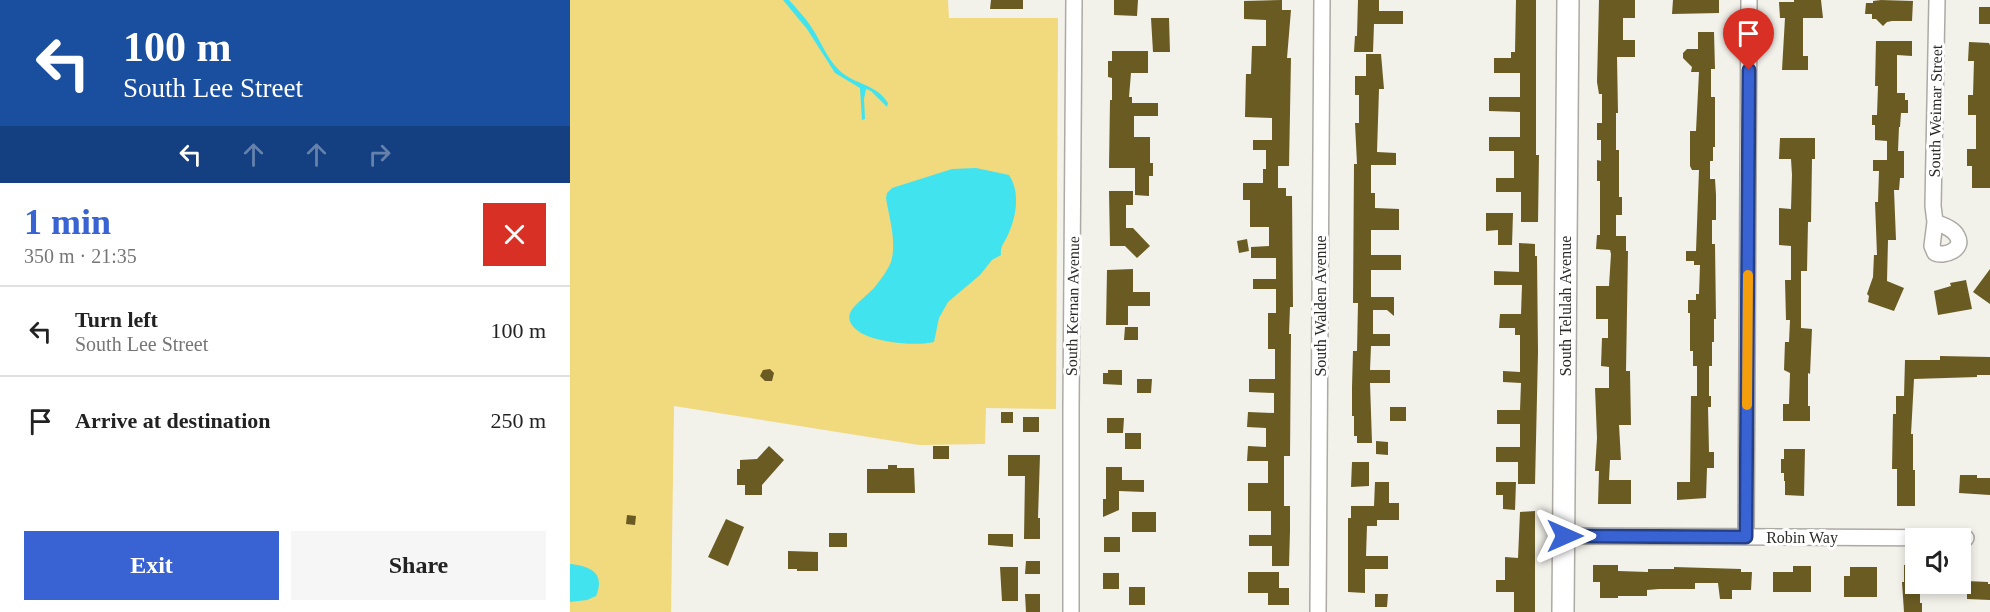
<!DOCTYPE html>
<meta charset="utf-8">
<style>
body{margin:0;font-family:"Times New Roman",serif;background:#f6f6f6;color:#222;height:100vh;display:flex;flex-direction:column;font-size:22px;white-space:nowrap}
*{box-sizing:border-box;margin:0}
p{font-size:20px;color:#767676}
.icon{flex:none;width:33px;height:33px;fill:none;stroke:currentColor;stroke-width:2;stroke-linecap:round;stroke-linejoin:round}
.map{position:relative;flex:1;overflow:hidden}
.side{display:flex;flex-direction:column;background:#fff;width:570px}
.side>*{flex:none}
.banner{background:#1a4fa0;color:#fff;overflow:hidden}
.buttons{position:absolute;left:1335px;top:528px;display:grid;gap:12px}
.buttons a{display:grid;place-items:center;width:66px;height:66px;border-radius:0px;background:#fff;box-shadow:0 3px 9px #0003;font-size:30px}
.pin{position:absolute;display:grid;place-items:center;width:51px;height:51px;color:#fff;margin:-62px -26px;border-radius:50% 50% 50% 0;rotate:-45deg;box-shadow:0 0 6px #0007}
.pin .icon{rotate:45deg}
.me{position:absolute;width:66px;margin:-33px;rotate:90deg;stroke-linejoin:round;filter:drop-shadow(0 0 4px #0008)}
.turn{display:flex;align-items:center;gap:21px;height:126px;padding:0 24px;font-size:27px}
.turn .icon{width:78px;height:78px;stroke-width:2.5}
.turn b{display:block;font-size:42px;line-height:51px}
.lanes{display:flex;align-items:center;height:57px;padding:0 24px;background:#0003;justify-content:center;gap:30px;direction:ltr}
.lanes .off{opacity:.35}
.round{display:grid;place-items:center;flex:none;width:63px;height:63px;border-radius:0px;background:#f6f6f6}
.summary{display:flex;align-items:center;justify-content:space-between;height:102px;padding:0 24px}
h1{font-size:36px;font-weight:700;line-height:45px;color:#3963d3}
.button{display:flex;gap:12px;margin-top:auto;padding:12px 24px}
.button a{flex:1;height:69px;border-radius:0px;background:#3963d3;color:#fff;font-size:24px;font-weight:700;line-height:69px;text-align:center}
.button a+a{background:#f6f6f6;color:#222}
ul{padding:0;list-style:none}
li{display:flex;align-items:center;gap:18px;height:90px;padding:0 24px;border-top:2px solid #e0e0e0}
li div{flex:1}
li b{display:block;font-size:22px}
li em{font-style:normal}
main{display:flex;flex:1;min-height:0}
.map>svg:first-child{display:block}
.green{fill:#f1d97d}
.water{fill:#41e3ef}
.building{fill:#695b22}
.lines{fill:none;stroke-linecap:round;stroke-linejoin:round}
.street-casing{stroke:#acaaa4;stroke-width:18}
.secondary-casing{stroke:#acaaa4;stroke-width:24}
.street{stroke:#fff;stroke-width:15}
.secondary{stroke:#fff;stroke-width:21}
.route-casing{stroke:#254089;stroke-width:15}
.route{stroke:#3963d3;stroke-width:10}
.slow{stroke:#f59e0b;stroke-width:10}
.labels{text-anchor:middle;stroke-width:6;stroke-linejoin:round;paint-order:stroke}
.street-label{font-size:16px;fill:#2c2b29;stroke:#fff}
</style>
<main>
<section class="side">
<div class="banner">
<div class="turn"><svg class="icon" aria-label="left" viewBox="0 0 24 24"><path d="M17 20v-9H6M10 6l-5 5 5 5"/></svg><div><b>100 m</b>South Lee Street</div></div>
<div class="lanes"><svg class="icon" aria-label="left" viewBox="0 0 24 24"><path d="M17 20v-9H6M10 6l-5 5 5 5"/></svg><svg class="icon off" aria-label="ahead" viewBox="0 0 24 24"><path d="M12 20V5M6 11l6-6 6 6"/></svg><svg class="icon off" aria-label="ahead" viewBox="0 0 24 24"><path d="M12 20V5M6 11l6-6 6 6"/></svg><svg class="icon off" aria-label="right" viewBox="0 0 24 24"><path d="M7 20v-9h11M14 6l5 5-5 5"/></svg></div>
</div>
<div class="summary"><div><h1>1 min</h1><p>350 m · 21:35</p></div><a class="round" style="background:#d93025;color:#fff"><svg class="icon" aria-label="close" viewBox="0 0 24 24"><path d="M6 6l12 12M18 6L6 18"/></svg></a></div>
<ul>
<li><svg class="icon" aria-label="left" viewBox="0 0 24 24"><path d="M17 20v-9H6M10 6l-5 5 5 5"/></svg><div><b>Turn left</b><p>South Lee Street</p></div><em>100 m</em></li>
<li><svg class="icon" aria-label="arrive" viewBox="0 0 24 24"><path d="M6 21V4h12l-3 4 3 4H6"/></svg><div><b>Arrive at destination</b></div><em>250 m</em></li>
</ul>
<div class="button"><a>Exit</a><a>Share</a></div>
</section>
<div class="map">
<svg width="1420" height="612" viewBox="0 0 1420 612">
<rect width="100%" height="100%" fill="#f2f1ea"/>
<!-- green -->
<path class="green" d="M0 0H378L379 18H488L486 409 416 408 415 444 349 445 104 406 101 612H0Z"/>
<!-- water -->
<path class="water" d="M213 0H219C226 8 234 16 240 25 250 39 256 57 268 69 283 85 306 83 318 103L317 107 301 91 296 89 294 99 295 119 292 120 290 88 265 73 237 29Z
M406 168 439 175C451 193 446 218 437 237 434 243 430 247 431 255L422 260 410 275 378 302 369 318 364 342C346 346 318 343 300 337 288 333 272 322 283 308 289 301 297 295 303 289 309 282 318 270 321 262 327 242 319 217 316 198L317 193 322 188 382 169Z
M0 564C19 566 36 572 26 596L17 600 0 602Z"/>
<!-- building -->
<path class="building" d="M421 0H453V9H420Z
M544 0H568L567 16 544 15Z
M712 0V10H721L717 58H721L719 166H708V188H716V196H722L723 307H720L719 334H721L720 456H714V506H720V531L719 566H702V546H679V535H701V511H678V483H698V461H677L678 446 696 447V428L677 427 678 412 704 413V393L679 392V379H705V349H698V313H706V289H683V279H706V258H681V247L699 246V227H680V200H673V183H693V169H696V150H683V140H702V118L675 117 676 74H681L682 46H696V20L674 19V1Z
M788 0H809V11H833V24H804L803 52H784L785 36H787Z
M946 0H966V155H969L968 222H951V192H926V178H944V151H919V137H950V112L919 111V97H950V73H924V58H941V52H945Z
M1029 0H1065V18H1053V40H1065V57H1047L1048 113H1046V150H1049V197H1052V215H1046V236H1056V251H1058L1056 371H1060L1061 425H1049L1051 460H1040L1039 480H1061V504H1028L1029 471H1025L1027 438 1025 388H1039V367L1031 366 1032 338H1038V319H1026V286H1039L1041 254 1040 250 1026 249 1027 235H1030V181H1027V160L1031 161V140H1027V123H1032V94H1029L1027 82Z
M1103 0H1149V13L1102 14Z
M1224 0H1251L1253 18H1233V56H1238V70H1212L1215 18H1210L1209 2H1224Z
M1311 0 1343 1 1342 21H1322L1317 22 1313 26 1306 19H1302V14H1295L1296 3H1303V1Z
M1409 7H1420V24H1409Z
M581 18H599L600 52H583Z
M1128 32H1144L1145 69H1141V97H1145V147H1143V161H1140V179H1145L1146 195V220H1142V244H1145L1146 319H1144V342H1142V366H1139V396H1141V407H1138L1139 452H1144V468H1137L1136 498 1107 500V482H1120L1121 396H1127V366H1123V351H1120V313H1118V300H1126V294H1129L1130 265H1124V261H1116V251H1126L1129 170H1122L1120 166V131H1126L1129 72H1121L1122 67 1113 58V53L1117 49H1128Z
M1306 41H1342V56L1327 55V93H1335V100H1338V113H1331L1330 127H1329L1328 151H1334V178H1330L1329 190H1324L1326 240H1318L1317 281 1334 288 1324 311 1298 302 1299 296 1297 294 1303 277 1304 255H1307L1305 202H1308L1309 171H1303V160H1317V141L1305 140V125H1302V115H1307L1308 86H1305Z
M1399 42 1419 43 1420 45V188H1402V166H1397V149H1406V115H1398V95H1403L1404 61H1398Z
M542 51H578V73H561L559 97H562V103H588V116H564V137H580V163H583V176H579V196L565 195V168H539L540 100H542V78L538 77V61H542Z
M796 54H811L814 89H809L807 152 826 153V165H801V193H805V208L829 209V230H801V255H831V270H801V297H824V316L817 310H803V334H820V346H801L800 370H820V383H800L802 443H787V436H784V416H782V387L783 351H787L788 303H783L784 164H787L785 123H789V95H785V76H796Z
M1210 138H1245V159H1242L1241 222H1238L1237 271H1231V328L1242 329 1240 374 1238 373V406H1240V421H1213V404H1219L1220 373 1214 370 1215 342H1219L1220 320H1216L1215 280H1221V246L1209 245V208L1221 209 1222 175 1221 159H1209Z
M539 191H563V205H556V228H563L580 246 567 258 555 246H540Z
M916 213H943L942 245H928V230L916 231Z
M677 239 679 251 669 253 667 241Z
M949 243 965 244V256H967L968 352 965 484H948V462H926V447H950V424H927V410H950L951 383 933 382V371L950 372V335H945V328H929L930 314H951L952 285H924V271L949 272Z
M563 269V292H580V306H558V325H536L537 270Z
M1420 269V304L1403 292Z
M1396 280 1402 309 1368 315 1364 291 1381 286 1380 283Z
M555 327H568V340H554Z
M1370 356 1420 357V375H1407V377L1344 379 1341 434H1343V470H1345V506H1327V469H1322L1323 414H1326V396H1334L1335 360H1370Z
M200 369 204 373 202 381H195L190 376 193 370Z
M538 370H552V385L533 384V373H538Z
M567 379H582L581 393H567Z
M820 407H836V421H820Z
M431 412H443V423H431Z
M453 417H469V432H453Z
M537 418H554L553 433H537Z
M555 433H571V449H555Z
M806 441 818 442V455L806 454Z
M199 446 214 460 192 485V495H175V485H167V469H170V460L187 459Z
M363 446H379V459H363Z
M1214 449H1235L1234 496 1215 495V481H1214V473H1211V459H1214Z
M438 455H470L468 518H470V539H454L455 476H438Z
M782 462H799V486L781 487Z
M318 465H327V468H344L345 493H297V469H318Z
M536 467H552V480H574V492L549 491V510L533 517V499H536Z
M1390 475H1407V478H1420V495L1389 493Z
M805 482H819V503H829V520H807V526H797L796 556H818V569H795V593L778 592V518H781V506H804Z
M926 482H946L945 510 933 509V495H926Z
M965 511V612H944V592H926V580H935V557L948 558 950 512Z
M562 512H586V532H562Z
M57 515 66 516 65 525 56 524Z
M156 519 174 527 158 566 138 557Z
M259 533H277V547H259Z
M418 534H443V547L418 545Z
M534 537H550V552H534Z
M218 551 248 552V571H227V569H218Z
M456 561H470V574H455Z
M1023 565H1048V571L1078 572V569H1104V567L1171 569V572H1182L1181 590H1162V599H1150L1148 583H1125V589H1089L1077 590V596H1048V598H1030V582H1023Z
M1334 565H1346V584H1350V603H1352V612H1334L1332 582H1334Z
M1223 566H1241V592H1203V572H1223Z
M430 567H448V601H432Z
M1280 567H1307V597H1274V576H1280Z
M678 572H709V588H719V605H698V593H678Z
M533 573H549V589H533Z
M1397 581 1418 582V584H1420V600L1397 599Z
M559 587H575V605H559Z
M455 594H470V612H456Z
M805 594H818L817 607H805Z"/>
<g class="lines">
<!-- street casing -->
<g class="street-casing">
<path id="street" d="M1365 222C1372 225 1383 228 1387 236 1395 249 1375 257 1365 253L1362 246 1365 222 1363 206 1367 0
M995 536 1396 538
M1176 537 1179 0
M501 612V408L504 0
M748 612 752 0"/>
</g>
<!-- secondary casing -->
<g class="secondary-casing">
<path id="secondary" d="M993 612 998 0"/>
</g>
<!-- street -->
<use href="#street" class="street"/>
<!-- secondary -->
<use href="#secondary" class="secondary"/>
</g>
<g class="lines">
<!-- route casing -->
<g class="route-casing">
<path id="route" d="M995 536 1176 537 1179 70"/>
</g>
<!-- route -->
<use href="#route" class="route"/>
<!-- slow -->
<path class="slow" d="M1177 405 1178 275"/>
</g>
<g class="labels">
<!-- street labels -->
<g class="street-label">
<text transform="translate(1365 111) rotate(-89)" y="6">South Weimar Street</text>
<text transform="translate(502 306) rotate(-89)" y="6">South Kernan Avenue</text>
<text transform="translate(750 306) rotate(-90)" y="6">South Walden Avenue</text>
<text transform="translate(995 306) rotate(-90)" y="6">South Telulah Avenue</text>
<text x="1232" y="543">Robin Way</text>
</g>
</g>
</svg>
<div class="buttons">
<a><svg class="icon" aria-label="sound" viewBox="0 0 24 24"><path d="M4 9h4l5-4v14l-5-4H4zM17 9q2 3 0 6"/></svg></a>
</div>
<div class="pin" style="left:1179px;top:70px;background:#d93025"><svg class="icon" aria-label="arrive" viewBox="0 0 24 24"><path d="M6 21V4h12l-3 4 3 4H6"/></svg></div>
<svg class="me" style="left:995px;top:536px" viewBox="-20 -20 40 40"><path d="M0-17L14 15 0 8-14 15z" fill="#3963d3" stroke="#fff" stroke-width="4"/></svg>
</div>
</main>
